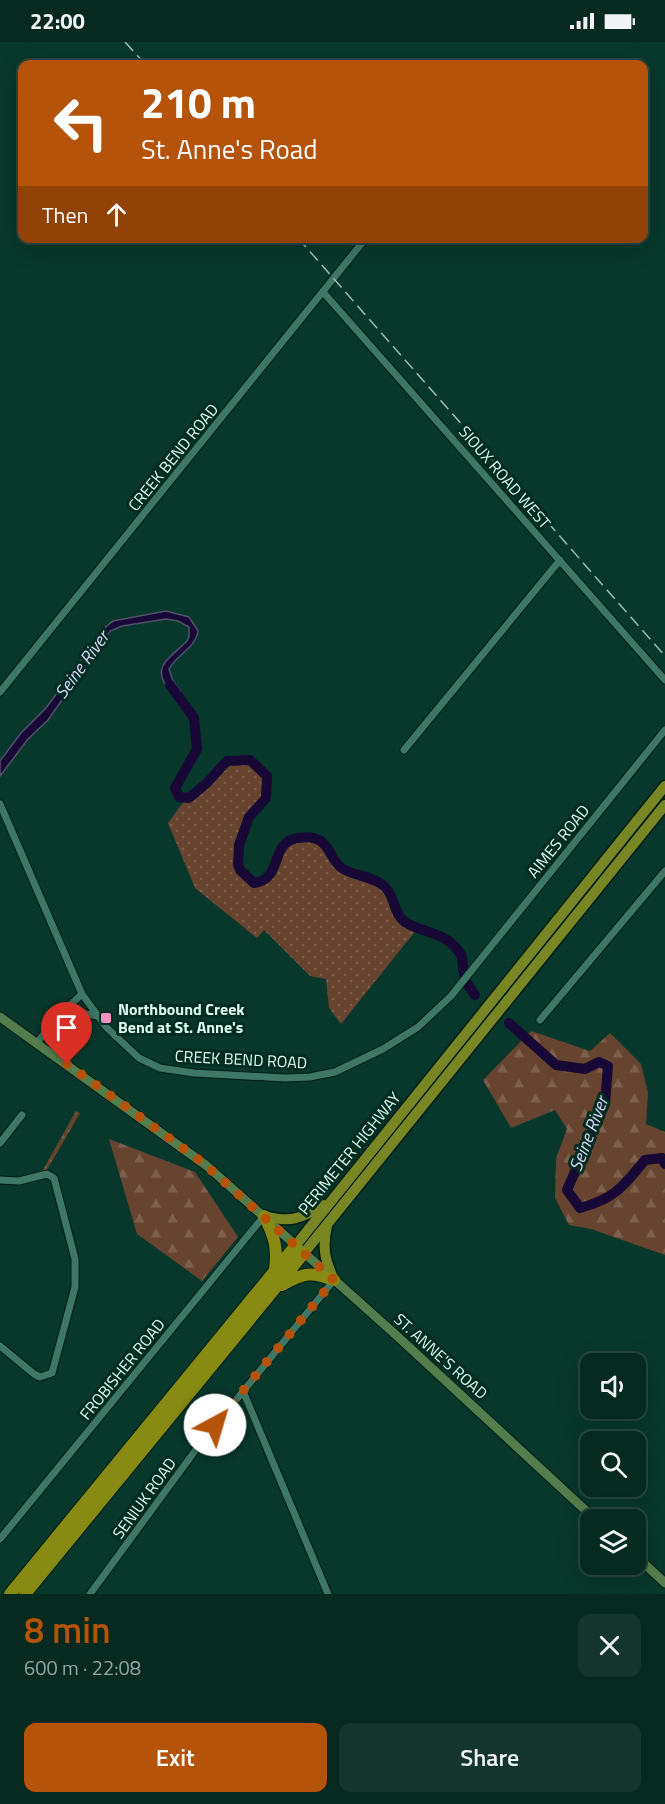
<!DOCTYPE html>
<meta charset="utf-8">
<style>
body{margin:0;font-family:"Titillium Web",sans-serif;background:#14352d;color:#f1f3f6;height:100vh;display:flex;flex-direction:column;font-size:22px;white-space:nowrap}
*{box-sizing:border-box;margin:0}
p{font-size:20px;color:#98a6a5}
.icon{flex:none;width:33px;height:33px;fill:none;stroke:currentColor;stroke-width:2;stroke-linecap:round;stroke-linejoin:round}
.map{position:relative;height:1552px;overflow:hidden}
.panel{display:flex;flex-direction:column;background:#062920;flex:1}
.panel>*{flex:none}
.banner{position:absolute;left:18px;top:18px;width:630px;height:183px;border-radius:12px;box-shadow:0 6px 24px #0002,0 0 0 2px #27453e;background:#b45309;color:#fff;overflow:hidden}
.fabs{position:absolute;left:580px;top:1311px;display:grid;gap:12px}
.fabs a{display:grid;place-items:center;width:66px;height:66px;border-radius:12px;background:#062920;box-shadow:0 6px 24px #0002,0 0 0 2px #27453e;font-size:30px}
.pin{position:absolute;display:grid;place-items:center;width:51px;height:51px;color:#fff;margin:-62px -26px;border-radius:50% 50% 50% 0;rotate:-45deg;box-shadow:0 0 6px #0007}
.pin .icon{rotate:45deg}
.me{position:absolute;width:66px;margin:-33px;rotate:39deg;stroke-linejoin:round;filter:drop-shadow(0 0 4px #0008)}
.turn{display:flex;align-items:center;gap:21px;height:126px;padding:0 24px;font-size:27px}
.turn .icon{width:78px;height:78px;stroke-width:2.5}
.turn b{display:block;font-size:42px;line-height:51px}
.then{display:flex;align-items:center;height:57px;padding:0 24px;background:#0003;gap:12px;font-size:22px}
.round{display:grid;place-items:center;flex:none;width:63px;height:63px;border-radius:12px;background:#14352d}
.head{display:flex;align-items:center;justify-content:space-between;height:102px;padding:0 24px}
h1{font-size:36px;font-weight:600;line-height:45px;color:#b45309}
.primary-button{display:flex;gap:12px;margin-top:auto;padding:12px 24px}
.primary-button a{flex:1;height:69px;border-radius:12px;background:#b45309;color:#fff;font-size:24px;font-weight:600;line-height:69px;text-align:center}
.primary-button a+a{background:#14352d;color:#f1f3f6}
.status{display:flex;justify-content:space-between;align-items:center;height:42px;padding:0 30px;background:#062920;direction:ltr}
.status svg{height:16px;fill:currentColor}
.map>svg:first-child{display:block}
.grass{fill:url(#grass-dots)}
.forest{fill:url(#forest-firs)}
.water{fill:#170836;stroke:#53516e;stroke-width:1.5}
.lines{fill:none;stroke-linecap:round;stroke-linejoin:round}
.river{stroke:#170836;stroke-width:10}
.minor-casing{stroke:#001c14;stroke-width:9}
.secondary-casing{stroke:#001c14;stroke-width:11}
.trunk-casing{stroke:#001c14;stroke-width:13}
.motorway-casing{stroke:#001c14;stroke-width:14}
.minor{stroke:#3e7766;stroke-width:7}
.secondary{stroke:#547d4d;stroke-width:9}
.trunk{stroke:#788624;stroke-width:10}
.motorway{stroke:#878a13;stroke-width:12}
.rail{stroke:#9bbeb3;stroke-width:1.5;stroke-dasharray:12 6;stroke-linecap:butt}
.route{stroke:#b45309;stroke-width:10;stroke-dasharray:0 18}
.poi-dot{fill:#fc8fc2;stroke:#002d21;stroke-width:2}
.labels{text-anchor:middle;stroke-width:6;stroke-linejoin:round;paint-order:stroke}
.street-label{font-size:16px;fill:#defbf0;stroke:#002d21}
.poi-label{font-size:16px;font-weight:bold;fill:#defbf0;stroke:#002d21;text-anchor:start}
.water-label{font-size:18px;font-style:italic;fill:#dcd8f9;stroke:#002d21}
</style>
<div class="status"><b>22:00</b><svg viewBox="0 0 49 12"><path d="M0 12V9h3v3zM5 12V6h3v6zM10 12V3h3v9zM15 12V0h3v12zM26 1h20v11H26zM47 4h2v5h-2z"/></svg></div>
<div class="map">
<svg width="665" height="1552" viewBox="0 0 665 1552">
<defs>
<pattern id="grass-dots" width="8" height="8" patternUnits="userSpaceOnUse" patternTransform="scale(1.5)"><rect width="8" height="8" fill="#67442f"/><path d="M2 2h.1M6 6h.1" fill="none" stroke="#7c604d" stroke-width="1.8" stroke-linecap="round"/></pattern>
<pattern id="forest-firs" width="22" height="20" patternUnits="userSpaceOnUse" patternTransform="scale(1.5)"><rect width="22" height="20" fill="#67442f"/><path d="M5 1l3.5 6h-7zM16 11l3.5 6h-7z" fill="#7c604d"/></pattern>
</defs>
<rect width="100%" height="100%" fill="#08372b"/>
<!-- grass -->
<path class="grass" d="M233 717 242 718 265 727C278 749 260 755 251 772 246 781 237 810 239 821 240 827 244 833 247 837L261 841 272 830 286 800C298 794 320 791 328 804 335 814 338 824 349 829 362 835 376 835 386 847 400 863 382 881 417 887L341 982 329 966 326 937 310 934 264 888 257 896 195 846 168 781C174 774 179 764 186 758 191 754 197 752 202 747 214 733 214 724 233 717Z
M76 1069 80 1071 44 1133 39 1135Z"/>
<!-- forest -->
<path class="forest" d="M531 989 590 1009 610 991 641 1022 648 1051 646 1082 665 1090V1213L591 1187 569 1183 555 1156 556 1116 567 1087 555 1068 511 1086 483 1038Z
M109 1097 195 1130 238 1195 202 1239 137 1192Z"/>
<!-- water -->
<path class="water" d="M166 569 189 575 198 589C195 607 177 612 169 627L173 639 181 650 176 657C148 625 165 621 187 599L189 595V585L178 579 166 577 122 584 110 589 48 678 28 697 0 734V719L21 691 46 666 93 603 101 589 113 579Z"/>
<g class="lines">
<!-- river -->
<path class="river" d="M170 643 194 676 197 707 175 746 179 755 189 756 207 741 227 719 250 718 267 734 266 756 249 775 239 803 238 823 240 828 254 841C284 837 269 800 298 796 332 790 327 818 343 827 355 834 376 835 385 845 396 856 393 872 405 880 420 890 442 890 454 904 466 915 461 920 464 933 465 940 471 947 475 953
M509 981 556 1023 585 1027 599 1020 608 1024 605 1061 567 1148 580 1166C614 1157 623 1145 645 1118L662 1116 665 1122"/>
<!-- minor casing -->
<g class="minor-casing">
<path id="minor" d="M323 250 665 638
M0 650 366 196
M404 708 560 518
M0 762 82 952 106 985 139 1016 160 1026 194 1031 285 1036 310 1035 335 1030 383 1007 418 985 451 954 665 688
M60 974 75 970 98 974
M540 978 665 829
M37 1001 57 975 82 952
M0 1101 22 1073
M0 1138 19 1139 47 1132 54 1136 75 1217V1245L52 1331 40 1335 34 1332 0 1304
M243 1349 328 1552
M0 1497 264 1174
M90 1552 200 1402 334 1238"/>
</g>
<!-- secondary casing -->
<g class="secondary-casing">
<path id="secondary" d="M0 975 207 1124 396 1293 596 1478
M636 1514 665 1541"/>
</g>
<!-- trunk casing -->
<g class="trunk-casing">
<path id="trunk" d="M264 1174C291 1181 300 1177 324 1163
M327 1184C322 1206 325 1218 334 1238
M296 1203 665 744
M304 1211 665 763"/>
</g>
<!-- motorway casing -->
<g class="motorway-casing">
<path id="motorway" d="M264 1174C274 1193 278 1206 275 1227
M282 1243C304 1231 310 1229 334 1238
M10 1552 296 1203
M25 1552 304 1211"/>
</g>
<!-- minor -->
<use href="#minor" class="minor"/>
<!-- secondary -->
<use href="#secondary" class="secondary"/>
<!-- trunk -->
<use href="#trunk" class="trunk"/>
<!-- motorway -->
<use href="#motorway" class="motorway"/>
<!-- rail -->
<path class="rail" d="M125 0 145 22
M298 196 665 614"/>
</g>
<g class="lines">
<!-- route -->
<path class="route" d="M67 1022 202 1120 334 1238 215 1383"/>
</g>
<!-- markers -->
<rect class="poi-dot" x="100" y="970" width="12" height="12" rx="3"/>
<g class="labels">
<!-- street labels -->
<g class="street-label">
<text transform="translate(173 415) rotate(-51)" y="6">CREEK BEND ROAD</text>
<text transform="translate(505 435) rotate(49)" y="6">SIOUX ROAD WEST</text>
<text transform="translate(558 799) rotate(-51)" y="6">AIMES ROAD</text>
<text transform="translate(241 1017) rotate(3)" y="6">CREEK BEND ROAD</text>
<text transform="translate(349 1111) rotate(-51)" y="6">PERIMETER HIGHWAY</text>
<text transform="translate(441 1314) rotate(42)" y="6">ST. ANNE'S ROAD</text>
<text transform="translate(122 1327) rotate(-51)" y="6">FROBISHER ROAD</text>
<text transform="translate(144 1456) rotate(-54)" y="6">SENIUK ROAD</text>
</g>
<!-- poi labels -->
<g class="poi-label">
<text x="118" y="973">Northbound Creek<tspan x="118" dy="18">Bend at St. Anne's</tspan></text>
</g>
<!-- water labels -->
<g class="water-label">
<text transform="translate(82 623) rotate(-54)" y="6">Seine River</text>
<text transform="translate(589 1092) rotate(-69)" y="6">Seine River</text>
</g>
</g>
</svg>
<div class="fabs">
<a><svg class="icon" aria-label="sound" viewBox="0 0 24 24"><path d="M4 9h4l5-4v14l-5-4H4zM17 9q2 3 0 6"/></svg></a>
<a><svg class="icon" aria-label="search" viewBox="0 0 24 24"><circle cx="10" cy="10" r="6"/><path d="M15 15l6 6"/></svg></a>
<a><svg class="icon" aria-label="layers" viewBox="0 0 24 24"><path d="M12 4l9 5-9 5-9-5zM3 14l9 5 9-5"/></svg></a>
</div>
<div class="pin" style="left:67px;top:1022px;background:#d93025"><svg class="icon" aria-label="arrive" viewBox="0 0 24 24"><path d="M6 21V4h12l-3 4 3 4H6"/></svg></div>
<svg class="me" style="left:215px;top:1383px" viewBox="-20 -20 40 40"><circle r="19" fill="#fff"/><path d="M0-13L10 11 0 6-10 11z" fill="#b45309"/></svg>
<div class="banner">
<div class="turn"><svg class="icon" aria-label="left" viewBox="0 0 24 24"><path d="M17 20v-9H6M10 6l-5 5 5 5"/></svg><div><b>210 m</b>St. Anne's Road</div></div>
<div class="then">Then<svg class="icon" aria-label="ahead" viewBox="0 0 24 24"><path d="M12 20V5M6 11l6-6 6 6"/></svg></div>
</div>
</div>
<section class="panel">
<div class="head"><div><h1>8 min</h1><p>600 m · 22:08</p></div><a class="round"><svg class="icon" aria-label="close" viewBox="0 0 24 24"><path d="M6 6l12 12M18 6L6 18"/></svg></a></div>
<div class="primary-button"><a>Exit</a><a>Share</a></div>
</section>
